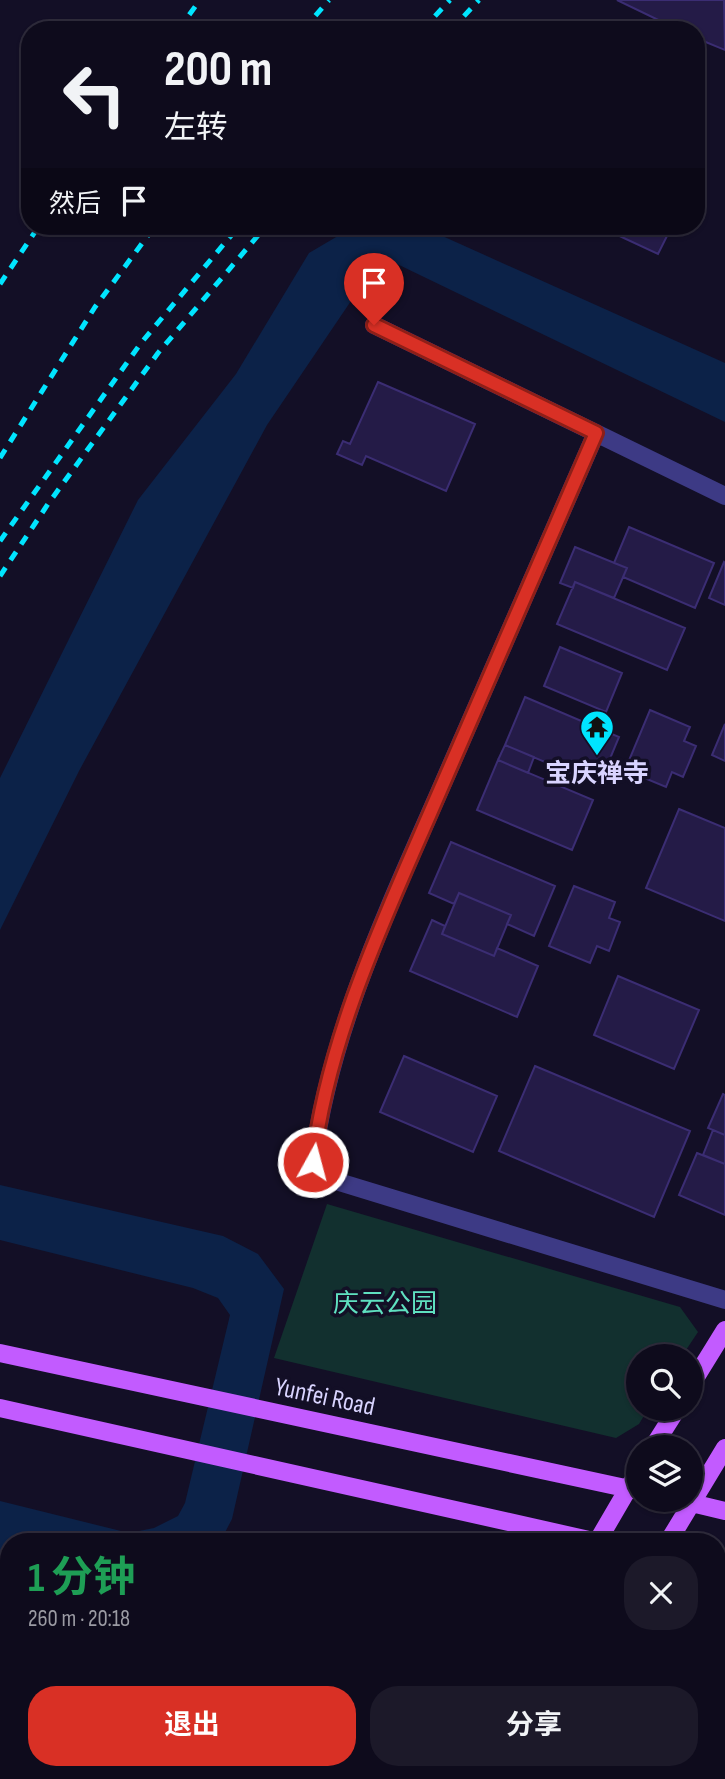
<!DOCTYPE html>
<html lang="zh">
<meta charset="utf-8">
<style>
body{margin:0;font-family:"Sofia Sans Condensed","Noto Sans SC",sans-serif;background:#1c1929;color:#f1f3f6;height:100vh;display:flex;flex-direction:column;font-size:26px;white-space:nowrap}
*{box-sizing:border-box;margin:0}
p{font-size:23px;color:#9b9ba3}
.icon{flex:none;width:38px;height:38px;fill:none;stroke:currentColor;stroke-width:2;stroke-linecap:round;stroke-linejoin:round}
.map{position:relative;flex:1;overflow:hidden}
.sheet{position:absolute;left:0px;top:1533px;width:726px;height:247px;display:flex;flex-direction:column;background:#0e0b1c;border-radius:28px 28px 0 0;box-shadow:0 2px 5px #0004,0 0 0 2px #2e2b3b}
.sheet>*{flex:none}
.banner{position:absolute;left:21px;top:21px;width:684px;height:214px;border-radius:28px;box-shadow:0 2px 5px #0004,0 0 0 2px #2e2b3b;background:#0e0b1c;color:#f1f3f6;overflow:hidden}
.buttons{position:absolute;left:626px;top:1344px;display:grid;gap:14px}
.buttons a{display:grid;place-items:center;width:77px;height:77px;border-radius:50%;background:#0e0b1c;box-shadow:0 2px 5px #0004,0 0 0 2px #2e2b3b;font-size:35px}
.pin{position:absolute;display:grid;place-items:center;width:60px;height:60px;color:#fff;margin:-72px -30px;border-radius:50% 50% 50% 0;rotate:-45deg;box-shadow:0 0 7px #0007}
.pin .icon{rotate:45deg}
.me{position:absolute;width:77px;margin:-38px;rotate:7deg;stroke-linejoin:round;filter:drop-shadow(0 0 5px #0008)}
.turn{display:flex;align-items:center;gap:24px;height:147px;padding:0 28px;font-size:32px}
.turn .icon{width:91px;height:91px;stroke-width:2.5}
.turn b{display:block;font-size:49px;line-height:60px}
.then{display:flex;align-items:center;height:66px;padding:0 28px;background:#0003;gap:14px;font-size:26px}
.round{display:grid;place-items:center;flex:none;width:74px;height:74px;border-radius:28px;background:#1c1929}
.overview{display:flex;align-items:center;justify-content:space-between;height:119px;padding:0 28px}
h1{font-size:42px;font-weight:700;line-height:52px;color:#1e9e55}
.button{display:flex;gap:14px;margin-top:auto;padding:14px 28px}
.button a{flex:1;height:80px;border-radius:28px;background:#d93025;color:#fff;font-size:28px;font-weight:700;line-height:80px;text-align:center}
.button a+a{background:#1c1929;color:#f1f3f6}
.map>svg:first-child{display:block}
.green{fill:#12302f}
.water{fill:#0c2248}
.building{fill:#241b47;stroke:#3b2d73;stroke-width:2}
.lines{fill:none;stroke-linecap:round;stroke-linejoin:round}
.minor{stroke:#3d3a85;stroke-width:18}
.major{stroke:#c25bff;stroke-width:18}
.rail{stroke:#00e5ff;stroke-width:5;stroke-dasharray:10 9;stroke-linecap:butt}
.route-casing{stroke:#8d1f18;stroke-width:18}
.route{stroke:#d93025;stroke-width:12}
.labels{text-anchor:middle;stroke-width:7;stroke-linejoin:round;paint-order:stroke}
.poi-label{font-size:26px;font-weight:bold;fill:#d9d4ff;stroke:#130f26}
.park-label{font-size:26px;fill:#5fe0c0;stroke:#130f26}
.street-label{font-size:26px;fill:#d9d4ff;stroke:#130f26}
</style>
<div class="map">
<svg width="725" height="1779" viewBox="0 0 725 1779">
<rect width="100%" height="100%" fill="#130f26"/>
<!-- green -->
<path class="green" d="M327 1204 680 1307 698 1332 682 1356H639V1409H648L639 1424 616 1438 274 1358Z"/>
<!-- water -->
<path class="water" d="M363 226H410L429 230 725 363V422L395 263 374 267 267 425 79 771 0 930V778L138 500 236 374 309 253 343 233Z
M0 1185 223 1236 258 1254 284 1289 232 1519 220 1542H9V1561L0 1559V1501L129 1533 154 1528 178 1516 185 1503 230 1315 218 1298 193 1288 0 1240Z"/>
<!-- building -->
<path class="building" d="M617 0H724L725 50 696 38V30H679Z
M598 226H672L658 254Z
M378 382 475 424 446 491 366 456 362 465 337 454 343 441 350 444Z
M629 527 714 563 695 608 623 577 627 568 614 563Z
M575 547 627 568 614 598 575 582 573 588 560 583Z
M724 562 725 563V605L709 598Z
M575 582 685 628 667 670 557 624Z
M560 647 622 673 606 712 544 686Z
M525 697 619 737 599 785 505 745Z
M650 710 690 727 684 741 696 746 683 777 672 772 666 787 625 770Z
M725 724V761L712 755Z
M505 745 534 757 528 773 498 760Z
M498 760 593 800 572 850 477 810Z
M679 809 725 828V921L646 888Z
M451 842 555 886 534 936 507 924 511 915 459 893 454 904 429 893Z
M574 886 615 902 609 918 620 922 609 951 597 946 590 963 549 946Z
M459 893 511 915 494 956 442 934Z
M432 920 445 926 442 934 494 956 497 948 538 966 517 1017 410 971Z
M618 976 699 1010 674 1069 594 1035Z
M404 1056 497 1096 473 1152 380 1112Z
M535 1066 690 1131 654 1217 499 1151Z
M723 1094 725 1095V1135L708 1128Z
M713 1130 725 1135V1164L703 1155Z
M697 1153 725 1164V1215L679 1195Z
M0 1622 9 1624V1667L0 1665Z
M718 1707 725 1709V1777L700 1771H718Z
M175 1771H297L315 1779H175L178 1772Z
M183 1771H284L301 1779H200Z
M352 1771H397L393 1779H348Z"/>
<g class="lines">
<!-- minor -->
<path class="minor" d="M374 325 725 496
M596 433C543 554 490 676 437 797 386 913 329 1035 313 1162L339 1182 725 1300
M0 1742 9 1748
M30 1771 37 1779"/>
<!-- major -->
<path class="major" d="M0 1353 639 1491
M691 1385 725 1330
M0 1408 598 1542
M653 1447 677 1409
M679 1500 725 1511
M597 1542 639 1470
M668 1542 725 1448
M718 1571 725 1573
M454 1779 459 1771
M525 1779 530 1771"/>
<!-- rail -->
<path class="rail" d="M178 30 200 0
M303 30 329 0
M422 30 450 0
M451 30 479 0
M0 284 39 226
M0 458 95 307 155 226
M0 541 141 343 239 226
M0 576 48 504 158 353 266 226"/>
</g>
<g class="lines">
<!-- route casing -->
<g class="route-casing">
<path id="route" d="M313 1162C328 1036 385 917 435 802 488 679 542 556 596 433L374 325"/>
</g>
<!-- route -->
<use href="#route" class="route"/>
</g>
<!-- icons -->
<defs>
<g id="temple-pin" transform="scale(1.75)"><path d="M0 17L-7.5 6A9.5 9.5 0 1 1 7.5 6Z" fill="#00e5ff" stroke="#130f26"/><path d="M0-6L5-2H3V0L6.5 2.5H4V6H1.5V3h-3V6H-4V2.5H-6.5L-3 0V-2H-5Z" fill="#111"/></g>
</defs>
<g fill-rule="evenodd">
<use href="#temple-pin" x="597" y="727"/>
</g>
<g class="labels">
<!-- poi labels -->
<g class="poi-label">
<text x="597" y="782">宝庆禅寺</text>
</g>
<!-- park labels -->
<g class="park-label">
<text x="385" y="1312">庆云公园</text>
</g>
<!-- street labels -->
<g class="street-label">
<text transform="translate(325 1396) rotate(12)" y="9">Yunfei Road</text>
</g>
</g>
</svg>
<div class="buttons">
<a><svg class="icon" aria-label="search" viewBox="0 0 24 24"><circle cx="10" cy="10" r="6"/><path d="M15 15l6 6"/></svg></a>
<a><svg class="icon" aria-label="layers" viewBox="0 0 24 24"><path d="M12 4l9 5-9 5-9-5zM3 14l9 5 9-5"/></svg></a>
</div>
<div class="pin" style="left:374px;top:325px;background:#d93025"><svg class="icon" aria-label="arrive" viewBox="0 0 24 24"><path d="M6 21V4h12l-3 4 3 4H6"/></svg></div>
<svg class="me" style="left:313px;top:1162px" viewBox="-20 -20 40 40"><circle r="17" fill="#d93025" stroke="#fff" stroke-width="3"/><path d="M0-11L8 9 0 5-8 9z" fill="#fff"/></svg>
<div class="banner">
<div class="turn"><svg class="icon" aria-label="left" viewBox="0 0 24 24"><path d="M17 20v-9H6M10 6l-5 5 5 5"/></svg><div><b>200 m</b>左转</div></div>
<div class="then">然后<svg class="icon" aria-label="arrive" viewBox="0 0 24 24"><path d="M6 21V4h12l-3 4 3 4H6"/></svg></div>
</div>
<section class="sheet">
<div class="overview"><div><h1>1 分钟</h1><p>260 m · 20:18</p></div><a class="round"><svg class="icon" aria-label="close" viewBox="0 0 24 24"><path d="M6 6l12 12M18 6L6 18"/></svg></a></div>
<div class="button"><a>退出</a><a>分享</a></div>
</section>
</div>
